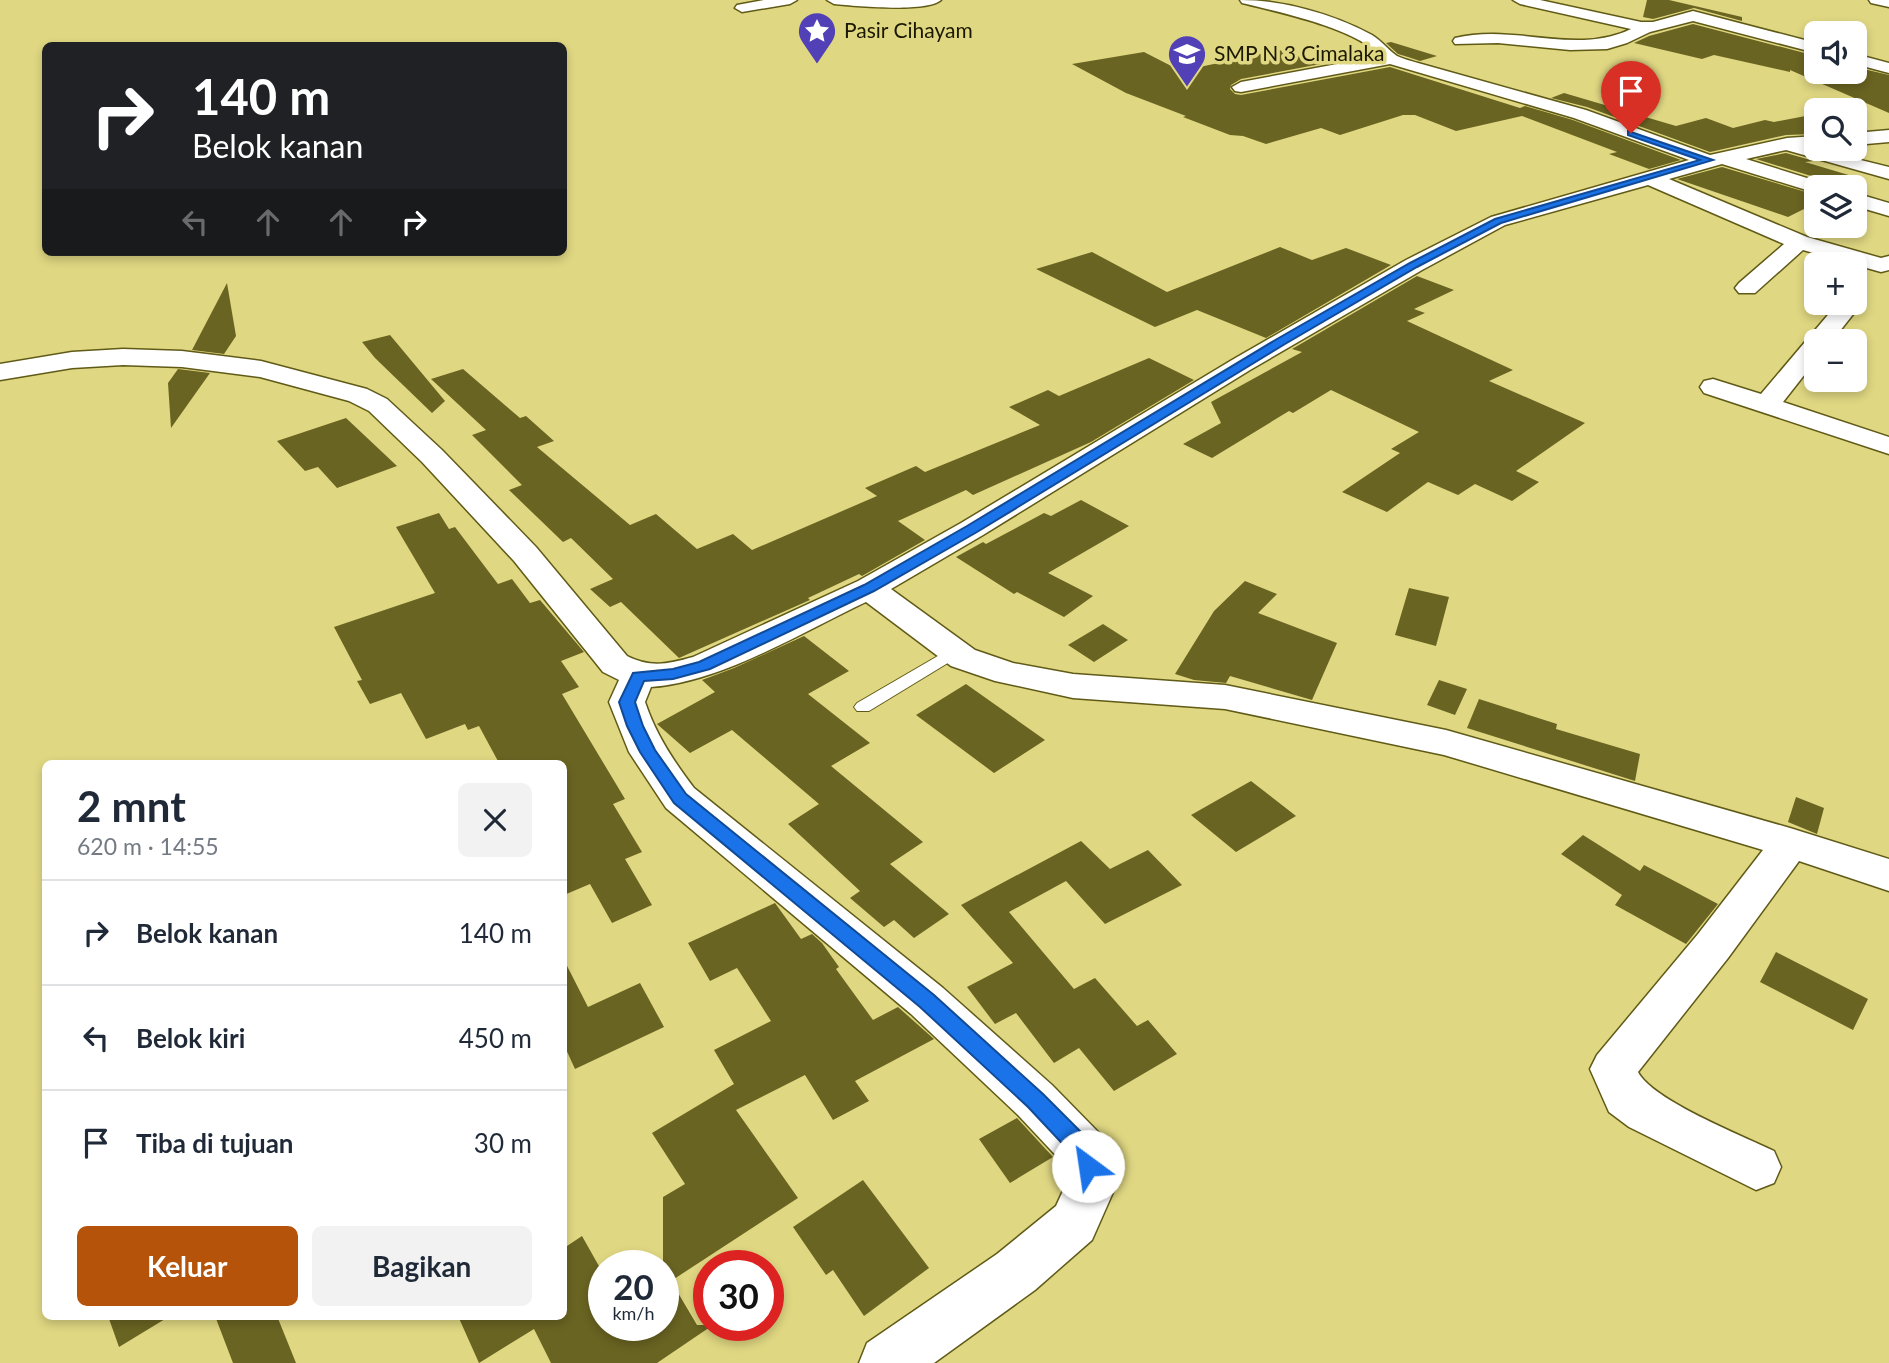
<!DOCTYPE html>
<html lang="id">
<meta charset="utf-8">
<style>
body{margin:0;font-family:Lato,sans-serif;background:#f2f2f3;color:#1f2937;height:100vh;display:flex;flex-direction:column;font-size:26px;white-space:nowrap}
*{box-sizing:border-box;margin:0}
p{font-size:23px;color:#747a83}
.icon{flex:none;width:38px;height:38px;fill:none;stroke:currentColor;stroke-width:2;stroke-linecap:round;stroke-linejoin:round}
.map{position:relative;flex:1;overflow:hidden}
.panel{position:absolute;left:42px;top:760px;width:525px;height:560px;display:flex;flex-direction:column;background:#fff;border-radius:10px;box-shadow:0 4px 10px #0003}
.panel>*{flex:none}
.guide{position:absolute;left:42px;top:42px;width:525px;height:214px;border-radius:10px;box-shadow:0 4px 10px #0003;background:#202124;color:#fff;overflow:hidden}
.buttons{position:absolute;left:1804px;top:21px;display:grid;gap:14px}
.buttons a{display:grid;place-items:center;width:63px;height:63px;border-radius:10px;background:#fff;box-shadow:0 4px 10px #0003;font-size:35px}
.speed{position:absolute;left:588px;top:1250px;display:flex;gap:14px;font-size:35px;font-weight:700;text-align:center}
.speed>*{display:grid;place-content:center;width:91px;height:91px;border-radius:50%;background:#fff;box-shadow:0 4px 10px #0003;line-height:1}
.speed small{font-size:18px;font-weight:400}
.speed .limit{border:10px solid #d22;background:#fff;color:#111}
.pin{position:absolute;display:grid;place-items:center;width:60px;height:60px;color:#fff;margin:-72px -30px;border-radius:50% 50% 50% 0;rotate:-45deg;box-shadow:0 0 7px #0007}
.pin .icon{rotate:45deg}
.me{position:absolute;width:77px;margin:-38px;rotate:329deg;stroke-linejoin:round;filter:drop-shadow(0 0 5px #0008)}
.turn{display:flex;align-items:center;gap:24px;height:147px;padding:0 35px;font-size:32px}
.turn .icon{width:91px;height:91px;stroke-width:2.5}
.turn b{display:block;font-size:49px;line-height:60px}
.lanes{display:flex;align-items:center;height:66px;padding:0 35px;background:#0003;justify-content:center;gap:35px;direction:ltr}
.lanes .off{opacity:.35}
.round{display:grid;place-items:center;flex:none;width:74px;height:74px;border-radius:10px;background:#f2f2f3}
.headline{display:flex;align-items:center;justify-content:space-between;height:119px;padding:0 35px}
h1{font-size:42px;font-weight:700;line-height:52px}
.button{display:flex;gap:14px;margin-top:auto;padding:14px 35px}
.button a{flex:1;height:80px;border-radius:10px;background:#b45309;color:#fff;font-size:28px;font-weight:700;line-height:80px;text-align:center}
.button a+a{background:#f2f2f3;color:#1f2937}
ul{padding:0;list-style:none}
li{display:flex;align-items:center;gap:21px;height:105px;padding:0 35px;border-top:2px solid #e0e1e3}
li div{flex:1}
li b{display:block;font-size:26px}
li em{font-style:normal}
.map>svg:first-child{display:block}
.building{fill:#6a6422}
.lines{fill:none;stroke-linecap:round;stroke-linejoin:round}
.service-casing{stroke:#605a17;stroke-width:2}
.minor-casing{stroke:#605a17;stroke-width:3}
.service{fill:#fff;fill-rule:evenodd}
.minor{fill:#fff;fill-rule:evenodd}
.route{fill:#1a73e8;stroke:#114b97;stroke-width:2}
.labels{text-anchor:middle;stroke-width:7;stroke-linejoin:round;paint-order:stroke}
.far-poi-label{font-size:21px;fill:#1b1801;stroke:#dfd782;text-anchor:start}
</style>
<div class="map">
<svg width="1889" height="1363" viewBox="0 0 1889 1363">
<rect width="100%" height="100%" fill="#dfd782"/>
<!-- building -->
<path class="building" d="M1647 0H1669L1742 17V21L1694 8 1653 19 1643 17Z
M1693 24 1816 56V72H1855V67L1889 75V113L1790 70V72L1714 55 1702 59 1634 43 1649 36Z
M1391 42 1437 56 1420 61 1408 57 1398 54 1386 43Z
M1366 47 1374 54 1241 79 1231 85 1230 89 1235 94 1241 95 1390 67 1520 108 1525 106 1573 120 1681 160 1649 169 1609 154 1617 152 1522 116 1456 131 1415 115H1403L1340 135 1321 128 1266 144 1243 136 1230 135 1183 117 1186 116 1126 93 1072 64 1144 52 1181 71 1279 50 1306 59Z
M1564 93 1676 126 1706 118 1733 128 1765 120 1774 122 1816 114V134L1786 135 1710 152 1587 107 1551 98Z
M1786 153 1814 161 1805 162 1862 179 1846 187H1829L1824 180 1756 159Z
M1722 167 1816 195V203L1788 217 1677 179Z
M1280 247 1312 260 1346 248 1391 265 1266 338 1197 310 1155 327 1036 269 1092 252 1167 292Z
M1417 276 1454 290 1414 309 1425 313 1407 321 1513 370 1489 381 1585 423 1516 471 1539 482 1512 501 1475 484 1458 495 1428 482 1387 512 1342 492 1400 453 1391 449 1419 432 1331 390 1293 413 1289 411 1212 458 1183 444 1221 423 1211 402 1302 352 1292 349Z
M227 283 236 336 224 354 192 350Z
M390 335 445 401 432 413 375 358 362 342Z
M1149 358 1194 380 1091 442 973 495 966 490 898 521 925 540 862 576 859 574 808 598 810 600 679 658 621 602 610 607 590 589 613 579 571 538 563 542 509 490 522 485 472 435 486 430 431 379 463 369 520 418 526 416 554 441 537 447 630 525 656 514 697 549 733 534 752 550 877 496 865 488 916 466 925 472 1040 425 1009 407 1048 390 1059 396Z
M178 369 210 373 171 428 168 383Z
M346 418 397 466 337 488 318 467 305 471 277 441Z
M1081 500 1129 526 1048 573 1093 596 1064 617 1017 592 1014 594 956 557 983 542 986 544 1044 513 1051 516Z
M439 513 449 529 455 527 498 584 512 579 530 603 540 600 584 652 561 661 579 687 562 694 625 799 613 804 642 852 625 859 652 905 612 923 590 884 564 895V763H499L479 726 468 730 465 724 426 739 401 693 370 704 357 681 362 680 334 627 435 593 396 527Z
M1245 581 1277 594 1258 613 1337 643 1312 700 1230 676 1226 683 1194 680 1175 674 1214 611Z
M1409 588 1449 597 1436 646 1395 635Z
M1103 624 1128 640 1094 662 1068 645Z
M804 636 849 671 808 694 870 743 831 766 923 842 890 864 949 914 914 938 894 920 884 927 850 898 860 891 788 824 819 804 732 730 690 753 657 724 715 692 702 680 734 668Z
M1439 680 1467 689 1455 715 1427 705Z
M966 684 1045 740 994 773 916 715Z
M1479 699 1557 724 1556 729 1640 754 1635 781 1467 728Z
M1251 781 1296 816 1236 852 1191 815Z
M1796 797 1824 808 1817 834 1788 822Z
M1583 835 1640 871 1644 865 1718 904 1686 944 1615 905 1622 895 1561 854Z
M1081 841 1110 869 1148 850 1182 885 1105 924 1066 881 1009 912 1074 989 1095 978 1137 1026 1148 1020 1177 1054 1114 1091 1079 1048 1054 1063 1016 1013 995 1024 967 987 1013 963 961 905Z
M775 903 801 939 812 934 822 943 839 967 836 969 873 1020 898 1007 934 1039 855 1081 869 1101 833 1120 805 1075 736 1110 798 1198 671 1281 697 1325H713L657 1363H551L534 1329 479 1363 458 1316H564V1248L582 1236 604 1275V1325H663V1197L685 1184 652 1133 734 1084 714 1050 771 1021 737 968 710 981 688 943Z
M1776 952 1868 999 1853 1030 1760 982Z
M564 960 588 1007 640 983 664 1027 575 1069 564 1045Z
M1017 1118 1053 1157 1010 1183 979 1139Z
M863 1180 929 1268 864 1316 833 1270 826 1275 793 1227Z
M108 1316H170L119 1347Z
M215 1316H277L296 1363H233Z"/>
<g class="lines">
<!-- service casing -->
<g class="service-casing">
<path id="service" d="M955 646 964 651 961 655 869 711H857L854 707 857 703Z"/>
</g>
<!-- minor casing -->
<g class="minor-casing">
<path id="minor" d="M764 0H797L790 4 742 12 735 8 737 5Z
M827 0H941C926 13 856 6 834 4Z
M1240 0C1283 0 1333 14 1372 35 1382 41 1388 50 1397 56 1403 59 1412 61 1418 63L1586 110 1710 155 1787 138 1816 136V149L1889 167V179L1786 150 1746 159 1823 183 1826 187H1816V193L1722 164 1669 179 1807 237 1881 258 1889 256V270L1881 272 1803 250 1755 293H1739L1735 288 1739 283 1784 244 1648 185 1505 225 1422 270 1250 370 983 535 891 589 975 650 1013 663 1073 674 1225 685 1446 730 1790 828 1889 859V891L1799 861 1728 958 1638 1072C1652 1100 1743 1136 1774 1151L1781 1167 1774 1183 1756 1190 1629 1127 1609 1112 1590 1069 1597 1055 1698 934 1763 850 1444 755 1225 709 1073 698 995 681 951 666 866 602C802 632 722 682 651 687L645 702C656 735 673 760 694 788L943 988 1052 1085 1101 1135 1118 1181 1092 1240 1035 1290 934 1363H859L867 1343 997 1254 1056 1206 1068 1180 1063 1163 1018 1115 911 1014 666 808 629 752 609 702 619 680 603 672 514 561 422 462 369 411 349 401 260 377 182 367 123 365 72 368 0 380V364L72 352 123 349 182 351 261 361 367 389 387 399 442 450 536 547 627 656C651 668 668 664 693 657L858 581 961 523 1232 360 1406 260 1491 217 1689 160 1574 118 1390 64 1241 92 1235 91 1232 87 1241 82 1380 56C1356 28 1278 12 1242 3Z
M1513 0H1540L1641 22H1653L1693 11 1816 43V53L1693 21 1650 32 1627 43 1607 49 1570 50 1498 43 1455 44 1453 41 1455 38C1514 23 1575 56 1631 29L1520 4Z
M1869 0H1889V7L1871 3Z
M1855 54 1889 63V73L1855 64Z
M1889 130V142L1855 145V133Z
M1855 193 1889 203V216L1855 206Z
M1855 297 1862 303 1858 308 1832 341H1816V360L1783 402 1889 437V454L1704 393 1700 387 1704 381 1713 379 1761 394 1838 303H1855Z"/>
</g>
<!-- service -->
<use href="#service" class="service"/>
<!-- minor -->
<use href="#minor" class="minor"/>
</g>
<!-- route -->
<path class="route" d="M1628 131 1713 160 1501 223 1417 267 1285 344 977 532 874 591 710 669 673 679 644 681 635 702 643 726 655 750 686 794 934 995 1043 1094 1092 1143 1100 1166 1096 1173 1088 1176 1080 1173 1074 1156 1028 1107 920 1007 674 803 640 752 627 726 619 702 633 673 673 669 699 662 864 585 967 526 1277 339 1410 263 1495 219 1700 160 1628 135Z"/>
<!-- icons -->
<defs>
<g id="sight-pin" transform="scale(2.0125)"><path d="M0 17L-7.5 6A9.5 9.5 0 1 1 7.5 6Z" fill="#5240b7" stroke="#dfd782"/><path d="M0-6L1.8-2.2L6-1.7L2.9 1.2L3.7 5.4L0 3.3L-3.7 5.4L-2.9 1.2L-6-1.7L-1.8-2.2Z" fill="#fff"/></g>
<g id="school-pin" transform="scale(2.0125)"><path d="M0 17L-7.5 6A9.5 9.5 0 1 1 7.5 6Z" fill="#5240b7" stroke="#dfd782"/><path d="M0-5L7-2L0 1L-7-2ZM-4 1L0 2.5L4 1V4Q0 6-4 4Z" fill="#fff"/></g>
</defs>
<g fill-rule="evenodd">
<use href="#sight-pin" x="817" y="31"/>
<use href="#school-pin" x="1187" y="54"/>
</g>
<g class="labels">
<!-- far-poi labels -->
<g class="far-poi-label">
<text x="844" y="38">Pasir Cihayam</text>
<text x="1214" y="61">SMP N 3 Cimalaka</text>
</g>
</g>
</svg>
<div class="buttons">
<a><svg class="icon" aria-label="sound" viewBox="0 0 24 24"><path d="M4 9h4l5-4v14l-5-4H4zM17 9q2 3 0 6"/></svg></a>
<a><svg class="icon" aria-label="search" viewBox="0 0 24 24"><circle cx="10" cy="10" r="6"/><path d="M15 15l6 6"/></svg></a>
<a><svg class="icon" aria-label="layers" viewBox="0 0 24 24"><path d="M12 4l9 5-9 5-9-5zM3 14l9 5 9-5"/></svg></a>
<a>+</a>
<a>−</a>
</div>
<div class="speed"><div>20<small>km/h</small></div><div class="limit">30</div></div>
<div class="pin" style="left:1631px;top:133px;background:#d93025"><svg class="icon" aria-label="arrive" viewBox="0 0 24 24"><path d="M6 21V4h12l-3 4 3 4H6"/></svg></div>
<svg class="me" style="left:1088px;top:1166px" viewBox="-20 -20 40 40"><circle r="19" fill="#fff"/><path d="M0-13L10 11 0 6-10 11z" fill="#1a73e8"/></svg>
<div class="guide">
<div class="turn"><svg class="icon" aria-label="right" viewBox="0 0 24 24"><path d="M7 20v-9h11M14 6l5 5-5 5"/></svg><div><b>140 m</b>Belok kanan</div></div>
<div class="lanes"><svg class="icon off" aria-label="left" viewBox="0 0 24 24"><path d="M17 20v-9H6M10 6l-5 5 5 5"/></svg><svg class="icon off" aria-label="ahead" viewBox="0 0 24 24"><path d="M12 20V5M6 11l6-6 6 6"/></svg><svg class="icon off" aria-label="ahead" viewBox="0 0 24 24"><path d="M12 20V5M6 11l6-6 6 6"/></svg><svg class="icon" aria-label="right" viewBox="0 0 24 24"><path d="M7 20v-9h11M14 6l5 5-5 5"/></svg></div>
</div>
<section class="panel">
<div class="headline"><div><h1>2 mnt</h1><p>620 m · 14:55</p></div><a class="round"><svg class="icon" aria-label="close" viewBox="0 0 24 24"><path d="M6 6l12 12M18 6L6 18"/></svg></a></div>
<ul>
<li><svg class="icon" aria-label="right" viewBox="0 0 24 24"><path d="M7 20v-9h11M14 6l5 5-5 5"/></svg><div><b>Belok kanan</b></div><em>140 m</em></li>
<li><svg class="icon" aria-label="left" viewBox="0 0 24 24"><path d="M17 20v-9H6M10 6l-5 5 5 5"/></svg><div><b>Belok kiri</b></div><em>450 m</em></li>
<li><svg class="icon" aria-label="arrive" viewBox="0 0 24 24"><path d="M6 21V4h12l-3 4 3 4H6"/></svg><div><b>Tiba di tujuan</b></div><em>30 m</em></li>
</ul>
<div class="button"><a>Keluar</a><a>Bagikan</a></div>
</section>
</div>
